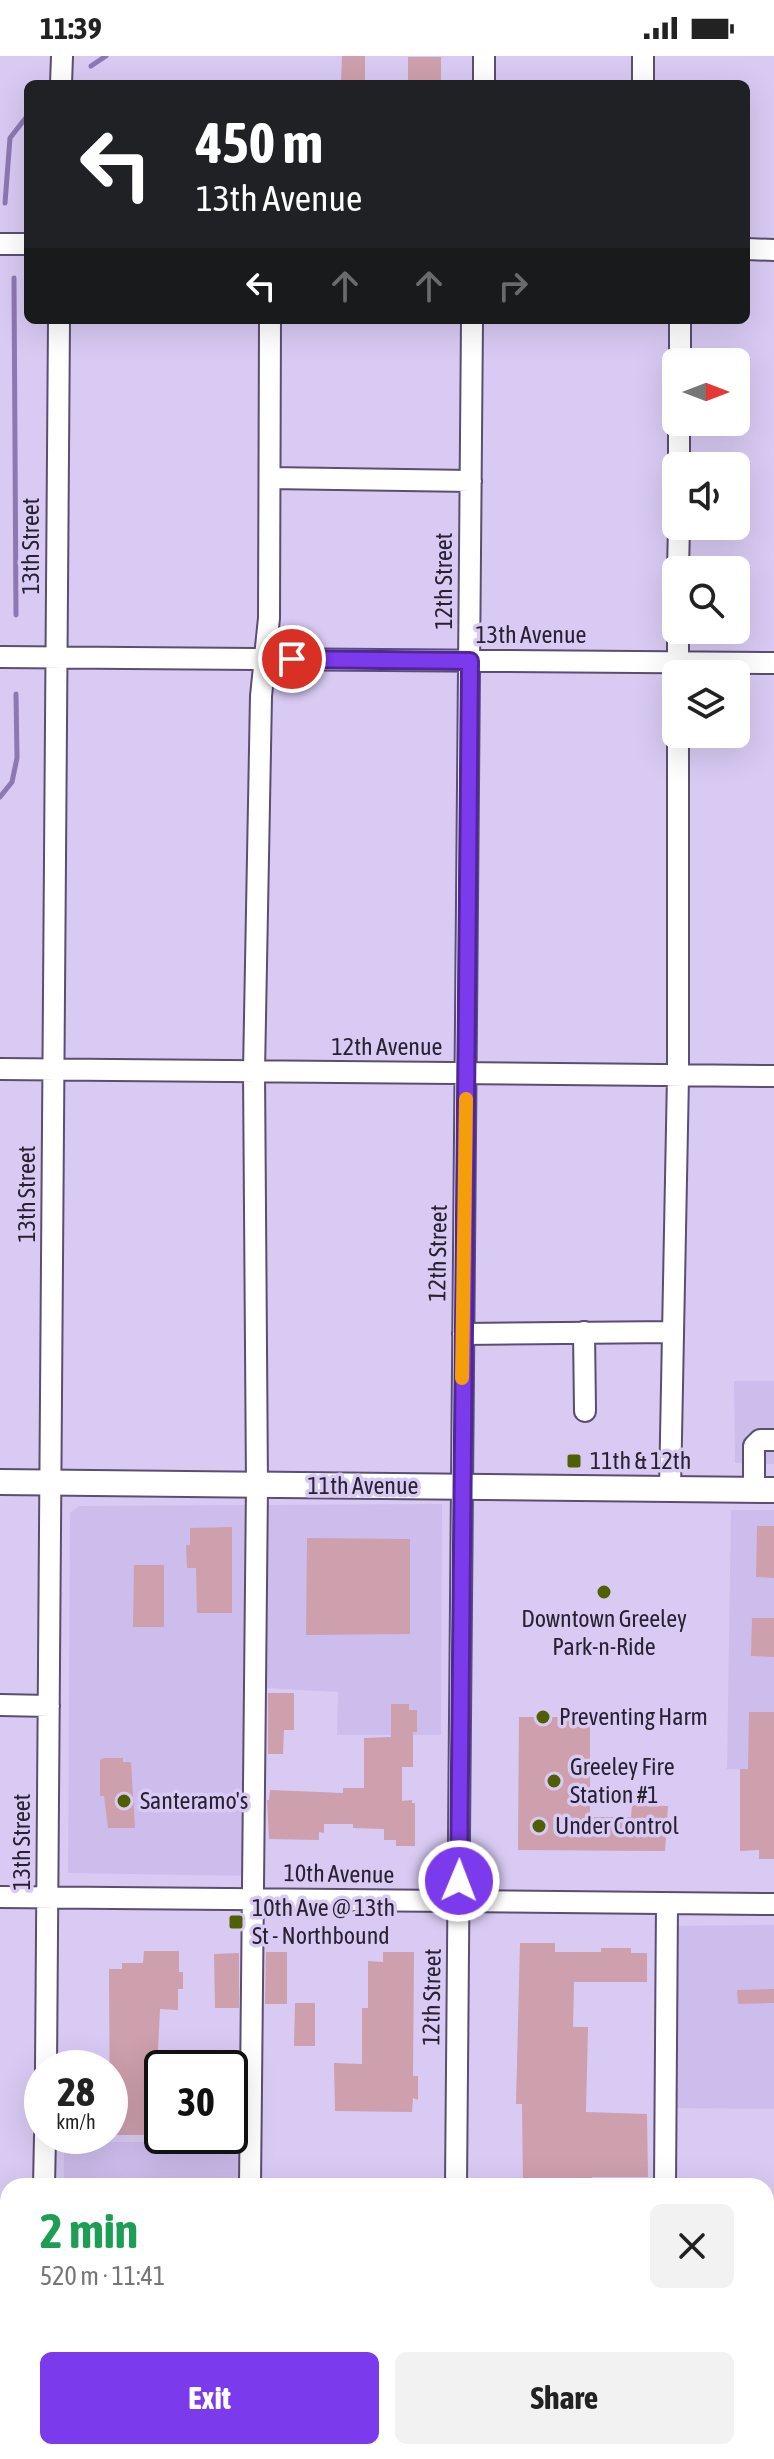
<!DOCTYPE html>
<meta charset="utf-8">
<style>
body{margin:0;font-family:"Asap Condensed",sans-serif;background:#f2f2f2;color:#222;height:100vh;display:flex;flex-direction:column;font-size:30px;white-space:nowrap}
*{box-sizing:border-box;margin:0}
p{font-size:26px;color:#767676}
.icon{flex:none;width:44px;height:44px;fill:none;stroke:currentColor;stroke-width:2;stroke-linecap:round;stroke-linejoin:round}
.map{position:relative;flex:1;overflow:hidden}
.panel{position:absolute;left:0px;top:2122px;width:774px;height:282px;display:flex;flex-direction:column;background:#fff;border-radius:24px 24px 0 0;box-shadow:0 8px 32px #0002}
.panel>*{flex:none}
.banner{position:absolute;left:24px;top:24px;width:726px;height:244px;border-radius:12px;box-shadow:0 8px 32px #0002;background:#202124;color:#fff;overflow:hidden}
.needle{width:52px;rotate:90deg}
.buttons{position:absolute;left:662px;top:292px;display:grid;gap:16px}
.buttons a{display:grid;place-items:center;width:88px;height:88px;border-radius:12px;background:#fff;box-shadow:0 8px 32px #0002;font-size:40px}
.speed{position:absolute;left:24px;top:1994px;display:flex;gap:16px;font-size:40px;font-weight:700;text-align:center}
.speed>*{display:grid;place-content:center;width:104px;height:104px;border-radius:50%;background:#fff;box-shadow:0 8px 32px #0002;line-height:1}
.speed small{font-size:20px;font-weight:400}
.speed .limit{border:4px solid #111;border-radius:12px;background:#fff;color:#111}
.pin{position:absolute;display:grid;place-items:center;width:68px;height:68px;color:#fff;margin:-34px;border:4px solid #fff;border-radius:50%;box-shadow:0 2px 8px #0007}
.me{position:absolute;width:88px;margin:-44px;rotate:1deg;stroke-linejoin:round;filter:drop-shadow(0 0 6px #0008)}
.turn{display:flex;align-items:center;gap:28px;height:168px;padding:0 40px;font-size:36px}
.turn .icon{width:104px;height:104px;stroke-width:2.5}
.turn b{display:block;font-size:56px;line-height:68px}
.lanes{display:flex;align-items:center;height:76px;padding:0 40px;background:#0003;justify-content:center;gap:40px;direction:ltr}
.lanes .off{opacity:.35}
.round{display:grid;place-items:center;flex:none;width:84px;height:84px;border-radius:12px;background:#f2f2f2}
.head{display:flex;align-items:center;justify-content:space-between;height:136px;padding:0 40px}
h1{font-size:48px;font-weight:700;line-height:60px;color:#1e9e55}
.primary-button{display:flex;gap:16px;margin-top:auto;padding:16px 40px}
.primary-button a{flex:1;height:92px;border-radius:12px;background:#7c3aed;color:#fff;font-size:32px;font-weight:700;line-height:92px;text-align:center}
.primary-button a+a{background:#f2f2f2;color:#222}
.status{display:flex;justify-content:space-between;align-items:center;height:56px;padding:0 40px;background:#fff;direction:ltr}
.status svg{height:22px;fill:currentColor}
.map>svg:first-child{display:block}
.built{fill:#cdbded}
.lines{fill:none;stroke-linecap:round;stroke-linejoin:round}
.stream{stroke:#8d78b2;stroke-width:5}
.building{fill:#ce9fac}
.minor-casing{stroke:#5a4e71;stroke-width:24}
.major-casing{stroke:#5a4e71;stroke-width:28}
.minor{stroke:#fff;stroke-width:20}
.major{stroke:#fff;stroke-width:24}
.route-casing{stroke:#51269a;stroke-width:20}
.route{stroke:#7c3aed;stroke-width:14}
.slow{stroke:#f59e0b;stroke-width:14}
.poi-dot{fill:#505f02;stroke:#d8caf3;stroke-width:3}
.labels{text-anchor:middle;stroke-width:7;stroke-linejoin:round;paint-order:stroke}
.street-label{font-size:24px;fill:#272131;stroke:#d8caf3}
.poi-label{font-size:24px;fill:#272131;stroke:#d8caf3;text-anchor:start}
</style>
<div class="status"><b>11:39</b><svg viewBox="0 0 49 12"><path d="M0 12V9h3v3zM5 12V6h3v6zM10 12V3h3v9zM15 12V0h3v12zM26 1h20v11H26zM47 4h2v5h-2z"/></svg></div>
<div class="map">
<svg width="774" height="2403" viewBox="0 0 774 2403">
<rect width="100%" height="100%" fill="#d8caf3"/>
<!-- built -->
<path class="built" d="M734 1325H774V1408L735 1407Z
M442 1448 441 1679H337L338 1636 265 1632 260 1820 68 1817 70 1457 79 1450Z
M731 1454H774V1721L770 1713H727Z
M774 1869V2053L674 2052 675 1870Z
M64 2086H243V2128L64 2130Z
M766 2281H774V2403H668V2396H766Z
M64 2396H299V2403H64Z"/>
<g class="lines">
<!-- stream -->
<path class="stream" d="M91 10 106 0
M5 147 10 82 28 59
M14 222 16 559
M0 741 12 726 17 702 16 638"/>
</g>
<!-- building -->
<path class="building" d="M342 0H365V28H341Z
M408 1H441V24H408Z
M736 515H750V541H736Z
M757 1470H774V1522L756 1521Z
M232 1471V1557H197L196 1512H187L186 1489H190V1472Z
M307 1482 410 1483V1578L306 1579Z
M134 1509H164V1571H133Z
M752 1562H774V1601L751 1600Z
M268 1637H294V1674H284L283 1698H268Z
M391 1648H409V1654H417V1676H413V1711H402V1745L412 1744V1747H415V1790H396V1784H384V1773L353 1772V1768H324V1777L319 1776V1784L269 1783 267 1744H269L270 1734 343 1737V1732H364V1682L391 1681Z
M749 1656H774V1803H759V1794L740 1795V1713H748Z
M519 1661H590V1761H631L632 1749 668 1750 665 1795 518 1794Z
M104 1702H123V1706H131L135 1772H108L104 1740H100V1704Z
M520 1887H555V1896H601V1892H631V1897H647V1926H574L573 1971H588L586 2056 647 2058 648 2121H592L590 2130H523L522 2048H516Z
M144 1895H179V1916H183V1933H178V1954L160 1953 157 2016H162V2037H155L156 2079H110L109 1913H122V1907H143Z
M266 1896H287V1948H265Z
M383 1896H414L413 2020H418V2044L413 2042 412 2056 335 2055 334 2007 362 2008V1952H368V1905L383 1906Z
M239 1897V1952H215L214 1898Z
M774 1933V1947L738 1948 737 1934Z
M295 1947H315V1990H294Z"/>
<g class="lines">
<!-- minor casing -->
<g class="minor-casing">
<path id="minor" d="M643 0V28
M61 28 62 0
M484 28V0
M0 188H28
M746 193 774 194
M680 306V264
M679 410V366
M270 422 471 425
M678 514 679 470
M678 574V618
M0 601 774 607
M0 1013 774 1020
M584 1276 585 1355
M463 1278 673 1276
M670 1433 678 1020V678
M754 1434V1390L760 1384H774
M0 1649 49 1650
M0 1841 774 1848
M46 2012 59 264
M44 2130 45 2080
M250 2130 257 1429 254 1015 261 640 269 562 270 264
M456 2130 472 264
M665 2130 667 1847
M0 2256H8
M766 2262H774
M43 2396V2403
M249 2396V2403
M455 2396V2403
M661 2403V2396"/>
</g>
<!-- major casing -->
<g class="major-casing">
<path id="major" d="M0 1426 774 1434"/>
</g>
<!-- minor -->
<use href="#minor" class="minor"/>
<!-- major -->
<use href="#major" class="major"/>
</g>
<g class="lines">
<!-- route casing -->
<g class="route-casing">
<path id="route" d="M292 603 470 605 459 1825"/>
</g>
<!-- route -->
<use href="#route" class="route"/>
<!-- slow -->
<path class="slow" d="M462 1322 466 1043"/>
</g>
<!-- markers -->
<g class="poi-dot">
<rect x="566" y="1397" width="16" height="16" rx="4"/>
<circle cx="604" cy="1536" r="8"/>
<circle cx="543" cy="1661" r="8"/>
<circle cx="554" cy="1725" r="8"/>
<circle cx="124" cy="1745" r="8"/>
<circle cx="539" cy="1770" r="8"/>
<rect x="228" y="1858" width="16" height="16" rx="4"/>
</g>
<g class="labels">
<!-- street labels -->
<g class="street-label">
<text transform="translate(31 490) rotate(-90)" y="8">13th Street</text>
<text transform="translate(444 525) rotate(-90)" y="8">12th Street</text>
<text x="531" y="587">13th Avenue</text>
<text x="387" y="999">12th Avenue</text>
<text transform="translate(27 1138) rotate(-90)" y="8">13th Street</text>
<text transform="translate(438 1197) rotate(-89)" y="8">12th Street</text>
<text x="363" y="1438">11th Avenue</text>
<text transform="translate(22 1786) rotate(-90)" y="8">13th Street</text>
<text transform="translate(339 1818) rotate(1)" y="8">10th Avenue</text>
<text transform="translate(432 1941) rotate(-89)" y="8">12th Street</text>
</g>
<!-- poi labels -->
<g class="poi-label">
<text x="590" y="1413">11th &amp; 12th</text>
<text x="604" y="1571" text-anchor="middle">Downtown Greeley<tspan x="604" dy="28">Park-n-Ride</tspan></text>
<text x="559" y="1669">Preventing Harm</text>
<text x="570" y="1719">Greeley Fire<tspan x="570" dy="28">Station #1</tspan></text>
<text x="140" y="1753">Santeramo's</text>
<text x="555" y="1778">Under Control</text>
<text x="252" y="1860">10th Ave @ 13th<tspan x="252" dy="28">St - Northbound</tspan></text>
</g>
</g>
</svg>
<div class="buttons">
<a><svg class="needle" viewBox="-14 -14 28 28"><path d="M0-13l5 13h-10z" fill="#e53935"/><path d="M0 13l5-13h-10z" fill="#767676"/></svg></a>
<a><svg class="icon" aria-label="sound" viewBox="0 0 24 24"><path d="M4 9h4l5-4v14l-5-4H4zM17 9q2 3 0 6"/></svg></a>
<a><svg class="icon" aria-label="search" viewBox="0 0 24 24"><circle cx="10" cy="10" r="6"/><path d="M15 15l6 6"/></svg></a>
<a><svg class="icon" aria-label="layers" viewBox="0 0 24 24"><path d="M12 4l9 5-9 5-9-5zM3 14l9 5 9-5"/></svg></a>
</div>
<div class="speed"><div>28<small>km/h</small></div><div class="limit">30</div></div>
<div class="pin" style="left:292px;top:603px;background:#d93025"><svg class="icon" aria-label="arrive" viewBox="0 0 24 24"><path d="M6 21V4h12l-3 4 3 4H6"/></svg></div>
<svg class="me" style="left:459px;top:1825px" viewBox="-20 -20 40 40"><circle r="17" fill="#7c3aed" stroke="#fff" stroke-width="3"/><path d="M0-11L8 9 0 5-8 9z" fill="#fff"/></svg>
<div class="banner">
<div class="turn"><svg class="icon" aria-label="left" viewBox="0 0 24 24"><path d="M17 20v-9H6M10 6l-5 5 5 5"/></svg><div><b>450 m</b>13th Avenue</div></div>
<div class="lanes"><svg class="icon" aria-label="left" viewBox="0 0 24 24"><path d="M17 20v-9H6M10 6l-5 5 5 5"/></svg><svg class="icon off" aria-label="ahead" viewBox="0 0 24 24"><path d="M12 20V5M6 11l6-6 6 6"/></svg><svg class="icon off" aria-label="ahead" viewBox="0 0 24 24"><path d="M12 20V5M6 11l6-6 6 6"/></svg><svg class="icon off" aria-label="right" viewBox="0 0 24 24"><path d="M7 20v-9h11M14 6l5 5-5 5"/></svg></div>
</div>
<section class="panel">
<div class="head"><div><h1>2 min</h1><p>520 m · 11:41</p></div><a class="round"><svg class="icon" aria-label="close" viewBox="0 0 24 24"><path d="M6 6l12 12M18 6L6 18"/></svg></a></div>
<div class="primary-button"><a>Exit</a><a>Share</a></div>
</section>
</div>
